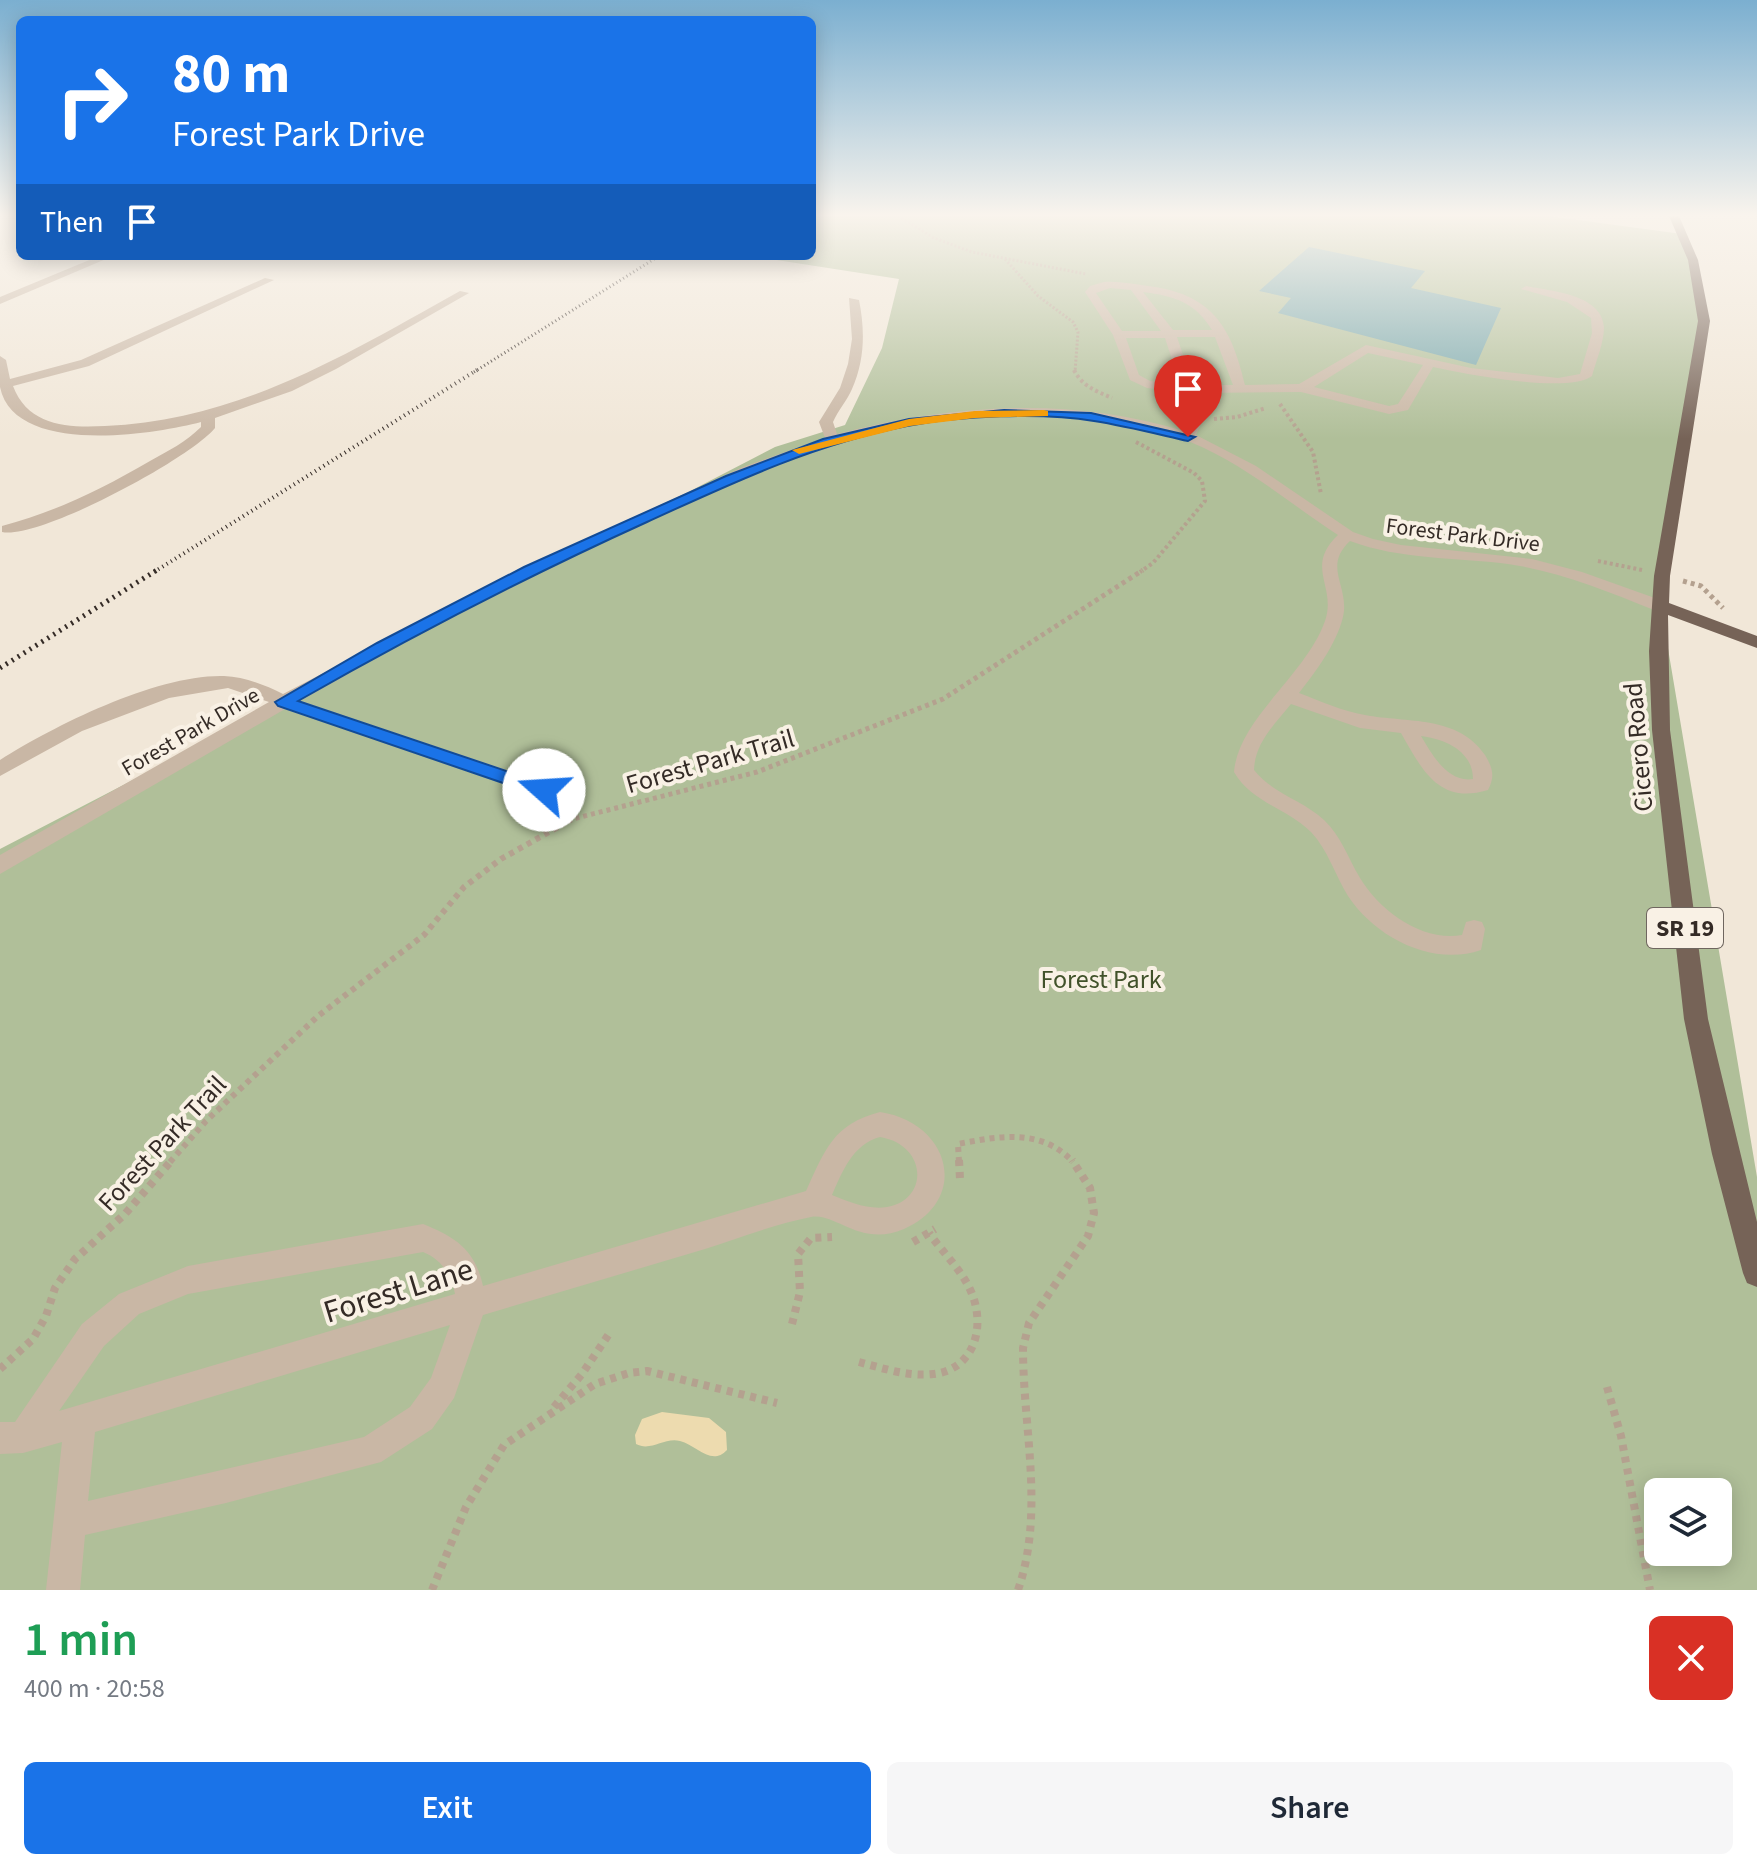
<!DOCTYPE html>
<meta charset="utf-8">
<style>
body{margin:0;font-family:"Source Sans 3",sans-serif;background:#f6f6f7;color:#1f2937;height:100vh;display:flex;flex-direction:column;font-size:30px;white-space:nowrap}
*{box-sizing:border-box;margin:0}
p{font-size:26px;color:#747a83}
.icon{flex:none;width:44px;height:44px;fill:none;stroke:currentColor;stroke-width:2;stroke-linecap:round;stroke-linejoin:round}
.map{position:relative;height:1590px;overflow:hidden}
.sheet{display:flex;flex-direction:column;background:#fff;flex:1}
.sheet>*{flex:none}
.hud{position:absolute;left:16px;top:16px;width:800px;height:244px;border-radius:12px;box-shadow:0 4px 20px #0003;background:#1a73e8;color:#fff;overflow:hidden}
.tools{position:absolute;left:1644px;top:1478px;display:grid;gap:16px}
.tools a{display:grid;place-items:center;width:88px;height:88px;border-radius:12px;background:#fff;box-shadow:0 4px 20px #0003;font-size:40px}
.pin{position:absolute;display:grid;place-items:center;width:68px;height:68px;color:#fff;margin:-82px -34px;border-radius:50% 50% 50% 0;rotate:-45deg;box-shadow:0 0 8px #0007}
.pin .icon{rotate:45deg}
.me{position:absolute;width:88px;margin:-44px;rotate:289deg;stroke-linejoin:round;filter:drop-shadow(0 0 6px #0008)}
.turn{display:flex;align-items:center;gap:28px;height:168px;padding:0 24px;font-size:36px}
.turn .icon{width:104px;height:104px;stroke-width:2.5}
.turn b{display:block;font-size:56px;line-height:68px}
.then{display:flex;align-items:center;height:76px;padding:0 24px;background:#0003;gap:16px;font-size:30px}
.round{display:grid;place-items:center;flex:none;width:84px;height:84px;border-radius:12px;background:#f6f6f7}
.overview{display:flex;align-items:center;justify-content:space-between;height:136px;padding:0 24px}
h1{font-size:48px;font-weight:600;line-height:60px;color:#1e9e55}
.button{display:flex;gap:16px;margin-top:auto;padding:16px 24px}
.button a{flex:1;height:92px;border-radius:12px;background:#1a73e8;color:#fff;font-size:32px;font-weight:600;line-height:92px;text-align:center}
.button a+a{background:#f6f6f7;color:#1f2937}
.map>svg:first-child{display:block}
.green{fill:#b0bf99;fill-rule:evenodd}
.sand{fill:#eddbaf}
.water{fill:#78a8ad}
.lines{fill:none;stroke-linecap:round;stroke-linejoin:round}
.path-far4{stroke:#b4a18f;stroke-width:3;stroke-dasharray:2 2;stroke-linecap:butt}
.path-far3{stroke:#b4a18f;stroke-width:4;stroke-dasharray:3 3;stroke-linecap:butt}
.path-far2{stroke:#b4a18f;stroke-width:5;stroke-dasharray:4 4;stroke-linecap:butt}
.path-far1{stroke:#b4a18f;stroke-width:6;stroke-dasharray:5 5;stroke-linecap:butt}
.path{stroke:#b4a18f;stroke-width:8;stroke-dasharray:6 6;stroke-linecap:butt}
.minor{fill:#c9b7a5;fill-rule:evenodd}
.major{fill:#766357;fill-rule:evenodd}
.rail-far2{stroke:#342b26;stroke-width:3;stroke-dasharray:1 3;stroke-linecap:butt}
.rail-far1{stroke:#342b26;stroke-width:4;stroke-dasharray:1 4;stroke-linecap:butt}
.rail{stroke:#342b26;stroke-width:5;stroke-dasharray:2 5;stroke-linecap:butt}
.route{fill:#1a73e8;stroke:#114b97;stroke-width:2}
.slow{fill:#f59e0b}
.labels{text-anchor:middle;stroke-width:8;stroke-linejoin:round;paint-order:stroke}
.far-street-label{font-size:22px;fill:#342b26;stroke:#f9f1e5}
.shield{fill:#f9f1e5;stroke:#6f665f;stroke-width:2}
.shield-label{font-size:24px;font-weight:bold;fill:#342b26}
.street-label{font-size:26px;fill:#342b26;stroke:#f9f1e5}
.park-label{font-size:26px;fill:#41522a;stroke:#f9f1e5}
.near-street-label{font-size:32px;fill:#342b26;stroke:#f9f1e5}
</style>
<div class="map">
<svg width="1757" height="1590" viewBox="0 0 1757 1590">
<rect width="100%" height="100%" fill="#f1e7d8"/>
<!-- green -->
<path class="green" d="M812 216H1548L1682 234 1704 321 1661 607 1757 1177V1590H0V849L775 447 845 425 882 348 899 279 751 256H812ZM1658 1492H1718V1552H1658Z"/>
<!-- sand -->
<path class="sand" d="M662 1412 709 1418 726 1432 727 1450C711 1467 697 1445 680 1441 664 1437 651 1452 636 1444L635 1435 642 1419Z"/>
<!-- water -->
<path class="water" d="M1309 247 1425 271 1411 288 1501 308 1476 365 1278 313 1291 298 1259 291Z"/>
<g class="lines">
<!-- path-far4 -->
<path class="path-far4" d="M898 216 934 238 972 252 1086 274
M1005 259 1038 296 1073 322 1078 332 1075 372"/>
<!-- path-far3 -->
<path class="path-far3" d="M1074 370C1082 386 1096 391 1112 398
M1280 404 1313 452 1321 494
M1214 419 1237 417 1266 408
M1136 442 1194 473 1202 481 1205 501 1153 563 1140 572
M1598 561 1642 570"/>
<!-- path-far2 -->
<path class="path-far2" d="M1683 581 1701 586 1723 608
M554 829 573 819 757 772 943 699 1143 570"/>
<!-- path-far1 -->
<path class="path-far1" d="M170 1162 206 1121 318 1016 424 935 464 887 501 859 558 827
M959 1162 958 1144C999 1136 1042 1128 1073 1162"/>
<!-- path -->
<path class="path" d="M959 1160 960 1179
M913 1242 935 1229
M792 1324 800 1292 798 1254 811 1238 832 1237
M859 1362C882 1368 908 1377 933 1374 973 1370 986 1329 972 1294 963 1271 943 1253 929 1233
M0 1369 33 1339 46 1316 55 1288 75 1259 125 1214 172 1160
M1607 1387 1621 1436 1650 1590
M554 1407 582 1374 611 1331
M432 1590 466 1507 504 1445 595 1384 629 1373 647 1371 777 1403
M1018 1590C1045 1512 1023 1429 1023 1348L1029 1323 1088 1236 1094 1213 1090 1188 1072 1160"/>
<!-- minor -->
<path class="minor" d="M99 256H113L0 304V297Z
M265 278 274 280 89 366 13 386C28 426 68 428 105 426 240 420 345 355 460 291L469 293 336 369 292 391 215 418V428C191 458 39 540 2 532V526C55 512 102 489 150 461 168 451 186 442 201 427V422C152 435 14 456 0 387 0 378 0 366 0 356L6 360 10 379 81 360Z
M1104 282C1119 281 1133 284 1148 286 1211 294 1231 325 1245 385L1299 384 1366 345 1471 368 1558 378 1580 374 1592 333 1591 318 1567 302 1521 289 1526 286C1550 291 1602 294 1604 327 1604 343 1596 361 1592 376 1568 394 1465 374 1433 367L1408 410 1389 414 1301 392 1196 393 1204 416 1196 435 1256 466 1353 532 1373 539 1401 545 1532 559 1582 572 1666 602 1668 606 1666 610H1654C1607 591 1558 571 1508 564 1455 557 1401 560 1350 541 1322 567 1350 586 1343 617 1336 645 1316 671 1299 693 1320 701 1342 711 1365 715 1407 723 1458 715 1485 755 1493 768 1495 777 1488 790 1439 805 1422 770 1401 733L1360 728 1291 704C1274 725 1255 743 1254 770 1273 794 1303 800 1324 820 1341 836 1348 858 1360 878 1380 911 1422 942 1462 935L1466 922 1474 920 1482 922 1485 929 1481 950C1432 967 1375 937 1348 896 1335 875 1328 850 1311 832 1287 808 1252 803 1234 772 1238 719 1306 675 1325 621 1337 586 1304 567 1338 535 1287 502 1238 458 1179 438 1062 400 925 412 810 451 744 474 680 506 616 536 508 586 403 642 300 701L551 785 554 790 551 795H537L285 709 0 874V855L269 702 228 688 169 698 82 731 0 776V760C55 725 158 674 224 676 245 677 265 685 283 694L549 556 743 467 825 438 819 422 840 388 848 364 852 339 849 298 859 300C865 330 865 360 852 389 847 401 838 410 833 422L837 434C951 404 1070 396 1184 431L1190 416 1183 392 1147 388 1130 380 1113 335 1085 292 1090 286ZM1110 288 1131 290 1161 331H1122L1096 293ZM1143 292C1174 296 1195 302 1212 330H1173ZM1177 337H1215L1233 385H1193ZM1126 338H1165L1180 384 1150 381 1139 375ZM1368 353 1423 365 1398 404 1389 406 1314 387ZM1421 736C1445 739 1473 751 1473 779 1448 783 1432 755 1421 736Z
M880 1112C951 1123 970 1200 904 1229 861 1248 835 1212 811 1217 775 1224 740 1238 705 1249 631 1271 557 1293 483 1315L454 1398 432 1429 381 1462 226 1503 85 1535 80 1590H46L62 1442 23 1453 0 1454V1422H15L82 1324 119 1294 188 1266 423 1224C455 1237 475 1249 483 1286L806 1191C825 1150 833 1124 880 1112ZM880 1137C928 1145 929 1200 887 1207 868 1210 849 1202 832 1195 842 1172 853 1144 880 1137ZM423 1252C441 1259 452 1275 455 1294L59 1411 104 1346 139 1314 188 1294ZM450 1325 431 1378 410 1407 364 1437 88 1501 95 1432Z"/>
<!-- major -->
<path class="major" d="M1669 216H1679L1698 260 1710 321 1670 576 1669 603 1757 636V648L1668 615 1670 730 1708 1019 1757 1222V1287L1747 1283 1743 1273 1712 1154 1684 1019 1652 730 1649 651 1654 576 1698 321 1688 260Z"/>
<!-- rail-far2 -->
<path class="rail-far2" d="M474 372 659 256"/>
<!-- rail-far1 -->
<path class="rail-far1" d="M154 572 477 370"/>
<!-- rail -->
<path class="rail" d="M0 668 157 570"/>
</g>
<!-- sky -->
<linearGradient id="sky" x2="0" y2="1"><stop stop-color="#7bafd0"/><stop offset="0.49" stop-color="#f9f4ed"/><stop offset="1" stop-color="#f9f4ed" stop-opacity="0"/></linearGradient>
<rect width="1757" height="439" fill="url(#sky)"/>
<!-- route -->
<path class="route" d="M1004 410 1091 413 1195 437 1188 441C1157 434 1126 426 1094 421 1041 412 960 416 907 426 815 444 732 483 647 522 528 576 412 636 298 701L551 786 553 790 551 795 544 797 278 706 275 702 377 643 524 567 726 476 823 439 909 419Z"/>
<!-- slow -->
<path class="slow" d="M1044 410 1048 411V416L975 418 910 426 799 454 792 450 909 419 975 411Z"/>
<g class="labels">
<!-- far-street labels -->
<g class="far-street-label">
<text transform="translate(1463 534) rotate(7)" y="8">Forest Park Drive</text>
<text transform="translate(190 731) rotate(-30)" y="8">Forest Park Drive</text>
</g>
<!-- shield labels -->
<rect class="shield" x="1647" y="908" width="76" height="40" rx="6"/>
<g class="shield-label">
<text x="1685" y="936">SR 19</text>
</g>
<!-- street labels -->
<g class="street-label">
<text transform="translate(1638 747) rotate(-95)" y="9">Cicero Road</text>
<text transform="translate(710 761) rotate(-16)" y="9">Forest Park Trail</text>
<text transform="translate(162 1143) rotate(-47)" y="9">Forest Park Trail</text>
</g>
<!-- park labels -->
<g class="park-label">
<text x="1101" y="988">Forest Park</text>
</g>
<!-- near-street labels -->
<g class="near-street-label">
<text transform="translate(398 1290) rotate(-17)" y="11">Forest Lane</text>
</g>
</g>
</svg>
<div class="tools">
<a><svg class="icon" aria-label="layers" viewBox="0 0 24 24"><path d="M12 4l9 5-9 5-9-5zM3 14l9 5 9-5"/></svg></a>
</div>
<div class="pin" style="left:1188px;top:437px;background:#d93025"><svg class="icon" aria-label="arrive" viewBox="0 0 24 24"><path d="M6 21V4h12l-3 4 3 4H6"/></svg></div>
<svg class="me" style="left:544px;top:790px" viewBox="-20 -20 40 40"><circle r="19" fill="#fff"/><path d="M0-13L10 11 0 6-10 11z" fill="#1a73e8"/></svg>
<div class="hud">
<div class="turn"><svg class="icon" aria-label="right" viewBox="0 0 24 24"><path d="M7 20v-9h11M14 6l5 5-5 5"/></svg><div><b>80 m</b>Forest Park Drive</div></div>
<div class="then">Then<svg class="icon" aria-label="arrive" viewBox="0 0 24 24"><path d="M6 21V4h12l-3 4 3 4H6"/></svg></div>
</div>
</div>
<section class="sheet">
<div class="overview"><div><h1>1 min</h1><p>400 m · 20:58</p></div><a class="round" style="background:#d93025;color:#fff"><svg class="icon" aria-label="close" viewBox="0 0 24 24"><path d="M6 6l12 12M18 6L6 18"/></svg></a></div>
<div class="button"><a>Exit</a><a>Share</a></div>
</section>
